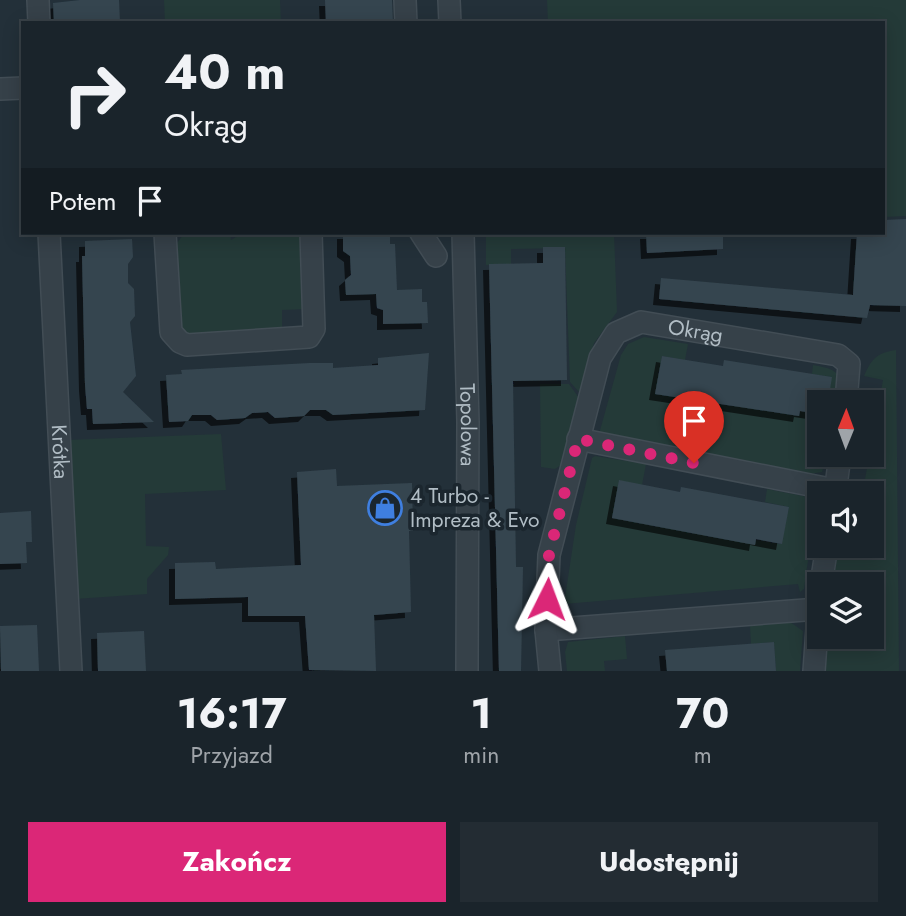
<!DOCTYPE html>
<html lang="pl">
<meta charset="utf-8">
<style>
body{margin:0;font-family:Jost,sans-serif;background:#232c33;color:#f1f3f6;height:100vh;display:flex;flex-direction:column;font-size:26px;white-space:nowrap}
*{box-sizing:border-box;margin:0}
p{font-size:23px;color:#9fa4a9}
.icon{flex:none;width:38px;height:38px;fill:none;stroke:currentColor;stroke-width:2;stroke-linecap:round;stroke-linejoin:round}
.map{position:relative;height:671px;overflow:hidden}
.side{display:flex;flex-direction:column;background:#1a242b;flex:1}
.side>*{flex:none}
.hud{position:absolute;left:21px;top:21px;width:864px;height:214px;border-radius:0px;box-shadow:0 4px 18px #0003,0 0 0 2px #384147;background:#1a242b;color:#f1f3f6;overflow:hidden}
.needle{width:46px;rotate:1deg}
.controls{position:absolute;left:807px;top:390px;display:grid;gap:14px}
.controls a{display:grid;place-items:center;width:77px;height:77px;border-radius:0px;background:#1a242b;box-shadow:0 4px 18px #0003,0 0 0 2px #384147;font-size:35px}
.pin{position:absolute;display:grid;place-items:center;width:60px;height:60px;color:#fff;margin:-72px -30px;border-radius:50% 50% 50% 0;rotate:-45deg;box-shadow:0 0 7px #0007}
.pin .icon{rotate:45deg}
.me{position:absolute;width:77px;margin:-38px;rotate:3deg;stroke-linejoin:round;filter:drop-shadow(0 0 5px #0008)}
.turn{display:flex;align-items:center;gap:24px;height:147px;padding:0 28px;font-size:32px}
.turn .icon{width:91px;height:91px;stroke-width:2.5}
.turn b{display:block;font-size:49px;line-height:60px}
.then{display:flex;align-items:center;height:66px;padding:0 28px;background:#0003;gap:14px;font-size:26px}
.eta{display:flex;justify-content:space-evenly;align-items:center;height:119px;text-align:center}
.eta b{font-size:42px;font-weight:700;line-height:49px}
.primary-button{display:flex;gap:14px;margin-top:auto;padding:14px 28px}
.primary-button a{flex:1;height:80px;border-radius:0px;background:#db2777;color:#fff;font-size:28px;font-weight:700;line-height:80px;text-align:center}
.primary-button a+a{background:#232c33;color:#f1f3f6}
.map>svg:first-child{display:block}
.green{fill:#243a38}
.building{fill:#35454f;filter:url(#shadow)}
.lines{fill:none;stroke-linecap:round;stroke-linejoin:round}
.minor-casing{stroke:#424d55;stroke-width:24}
.minor{stroke:#364149;stroke-width:21}
.route{stroke:#db2777;stroke-width:12;stroke-dasharray:0 21.6}
.labels{text-anchor:middle;stroke-width:7;stroke-linejoin:round;paint-order:stroke}
.street-label{font-size:21px;fill:#b1bdc5;stroke:#1b262e}
.poi-label{font-size:21px;fill:#b1bdc5;stroke:#1b262e;text-anchor:start}
</style>
<div class="map">
<svg width="906" height="671" viewBox="0 0 906 671">
<defs>
<filter id="shadow"><feDropShadow dx="-6" dy="6" stdDeviation="0" flood-color="#0009"/></filter>
</defs>
<rect width="100%" height="100%" fill="#233039"/>
<!-- green -->
<path class="green" d="M164 0H280L281 23H165Z
M547 0H906V216L884 217V23H548Z
M230 233 231 240 243 233H298L303 235 307 309 282 310V333L190 337 178 326 174 247 183 235Z
M481 233H614L617 312 594 343 580 393 570 382 565 248 511 249V264L486 265V235H479Z
M644 337 688 344 685 360 662 356 656 394 799 416 800 411 819 414V455H827L822 472 810 474 599 434 621 355 628 344Z
M896 350 899 671H825L827 637H872V584H831L836 546H872V494L843 493 844 486 863 490 883 380 864 376C872 358 877 353 896 350Z
M813 365C843 370 841 375 836 402H828L831 377 812 374Z
M540 384H569L579 398 561 465 555 469 541 467Z
M221 434 226 490 145 494 146 546 169 547 168 555 147 579V594L75 599 67 440Z
M595 456 646 464 642 485 619 481 612 518 781 544 789 507 765 502 767 489 808 497 815 510 804 589 800 592 798 584 564 604 576 525 592 458Z
M790 622 803 631 800 671H776L774 642 751 644 750 625Z
M625 636 627 659 604 661 605 671H567L565 652 568 642Z"/>
<!-- building -->
<path class="building" d="M80 0H119L120 23H54L53 3Z
M325 0H392L393 23H326Z
M906 219V306L870 305 867 318 659 299 661 278 853 295 857 233H884V220Z
M343 233H390V244H395L397 290 422 289V302H427L428 323 383 324V310L377 308 376 294 346 295 345 280 351 275 350 256 343 251Z
M646 233H723V249L647 253Z
M132 239 133 257 128 264V283L134 289 135 316 130 322 136 376 123 392 154 422 93 424 92 409H87L85 385 82 256H85V241Z
M543 247H565L567 380 513 381 516 567H523L521 671H499L489 264 543 263Z
M429 353 425 410 333 415 326 410H310L304 416 275 418 268 412 252 413 245 418 217 420 211 415H192L188 421 169 422 166 375 182 374 181 370 310 363H333V368L378 365V358Z
M662 356 723 366 724 360 832 377 828 402H819V414L800 411 799 416 655 394Z
M336 469 337 486 412 483 413 531H409L411 612 374 615 376 671 309 670 305 616H248V597L175 599V563L215 562 216 569 301 565 297 472Z
M619 480 680 492 681 487 789 507 782 544 756 539 755 545 612 518Z
M31 511 32 542H26L27 563 0 564V513Z
M37 625 39 671H1L0 626Z
M144 631 146 671H98L97 633Z
M774 642 776 671H667L665 650Z"/>
<g class="lines">
<!-- minor casing -->
<g class="minor-casing">
<g id="minor">
<path d="M38 0 39 23"/>
<path d="M405 0 406 23"/>
<path d="M449 0 450 23"/>
<path d="M0 89 23 88"/>
<path id="s1" d="M49 233 71 671"/>
<path d="M165 233 171 332 180 342 187 345 309 337 314 329 311 233"/>
<path d="M421 233 436 256"/>
<path id="s2" d="M463 233 468 422 467 671"/>
<path d="M578 439 835 490"/>
<path d="M835 494 840 455"/>
<path d="M821 584 827 546"/>
<path d="M546 630 818 609"/>
<path id="s3" d="M550 671 546 630 549 555 600 358 616 333 641 322 838 355 849 364 846 402"/>
<path d="M814 671 819 601"/>
</g>
</g>
<!-- minor -->
<use href="#minor" class="minor"/>
</g>
<g class="lines">
<!-- route -->
<path class="route" d="M547 599 549 555 578 439 694 463"/>
</g>
<!-- icons -->
<defs>
<g id="shop-ring" transform="scale(1.75)"><circle r="9.5" fill="#1b262e" stroke="#3f7fe0" stroke-width="1.5"/><path d="M-5-2.5h2.3a2.7 3.5 0 0 1 5.4 0H5L5.5 6h-11ZM-1.5-2.5h3a1.5 2.3 0 0 0-3 0Z" fill="#3f7fe0"/></g>
</defs>
<g fill-rule="evenodd">
<use href="#shop-ring" x="385" y="508"/>
</g>
<g class="labels">
<!-- street labels -->
<g class="street-label">
<text dy="7" stroke="none"><textPath href="#s3" startOffset="432">Okrąg</textPath></text>
<text dy="7" stroke="none"><textPath href="#s2" startOffset="192">Topolowa</textPath></text>
<text dy="7" stroke="none"><textPath href="#s1" startOffset="219">Krótka</textPath></text>
</g>
<!-- poi labels -->
<g class="poi-label">
<text x="410" y="503">4 Turbo -<tspan x="410" dy="24">Impreza &amp; Evo</tspan></text>
</g>
</g>
</svg>
<div class="controls">
<a><svg class="needle" viewBox="-14 -14 28 28"><path d="M0-13l5 13h-10z" fill="#e53935"/><path d="M0 13l5-13h-10z" fill="#9fa4a9"/></svg></a>
<a><svg class="icon" aria-label="sound" viewBox="0 0 24 24"><path d="M4 9h4l5-4v14l-5-4H4zM17 9q2 3 0 6"/></svg></a>
<a><svg class="icon" aria-label="layers" viewBox="0 0 24 24"><path d="M12 4l9 5-9 5-9-5zM3 14l9 5 9-5"/></svg></a>
</div>
<div class="pin" style="left:694px;top:463px;background:#d93025"><svg class="icon" aria-label="arrive" viewBox="0 0 24 24"><path d="M6 21V4h12l-3 4 3 4H6"/></svg></div>
<svg class="me" style="left:547px;top:599px" viewBox="-20 -20 40 40"><path d="M0-17L14 15 0 8-14 15z" fill="#db2777" stroke="#fff" stroke-width="4"/></svg>
<div class="hud">
<div class="turn"><svg class="icon" aria-label="right" viewBox="0 0 24 24"><path d="M7 20v-9h11M14 6l5 5-5 5"/></svg><div><b>40 m</b>Okrąg</div></div>
<div class="then">Potem<svg class="icon" aria-label="arrive" viewBox="0 0 24 24"><path d="M6 21V4h12l-3 4 3 4H6"/></svg></div>
</div>
</div>
<section class="side">
<div class="eta">
<div><b>16:17</b><p>Przyjazd</p></div>
<div><b>1</b><p>min</p></div>
<div><b>70</b><p>m</p></div>
</div>
<div class="primary-button"><a>Zakończ</a><a>Udostępnij</a></div>
</section>
